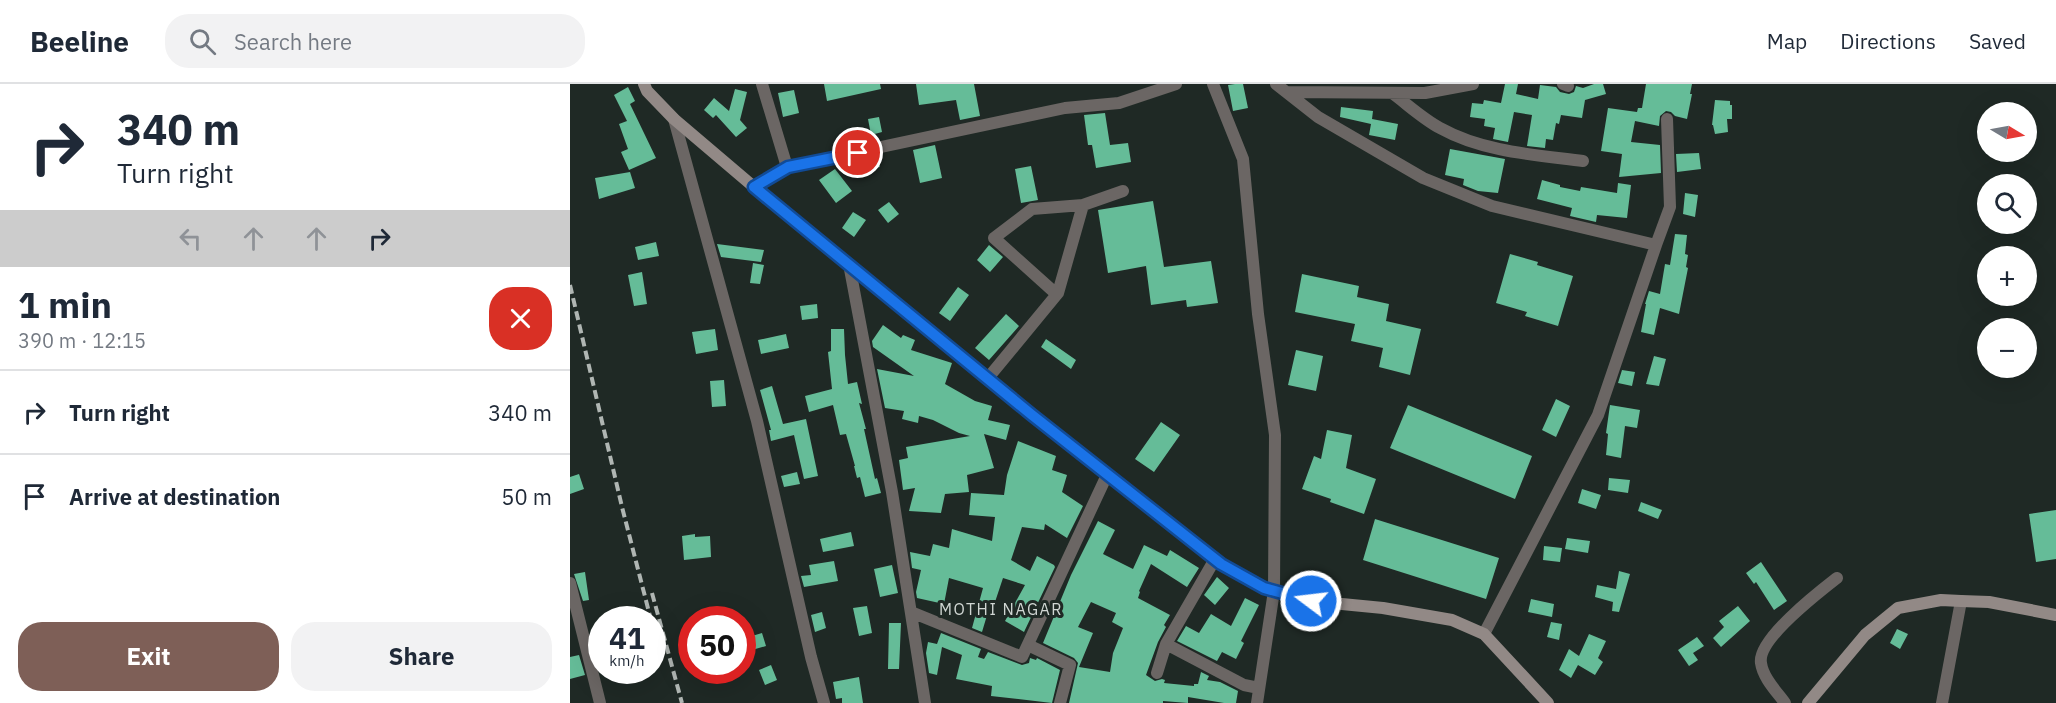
<!DOCTYPE html>
<meta charset="utf-8">
<style>
body{margin:0;font-family:"IBM Plex Sans",sans-serif;background:#f2f2f3;color:#1f2937;height:100vh;display:flex;flex-direction:column;font-size:22px;white-space:nowrap}
*{box-sizing:border-box;margin:0}
p{font-size:20px;color:#747a83}
.icon{flex:none;width:33px;height:33px;fill:none;stroke:currentColor;stroke-width:2;stroke-linecap:round;stroke-linejoin:round}
.map{position:relative;flex:1;overflow:hidden}
.panel{display:flex;flex-direction:column;background:#fff;width:570px}
.panel>*{flex:none}
.top-card{background:#fff;color:#1f2937;overflow:hidden}
.needle{width:39px;rotate:100deg}
.buttons{position:absolute;left:1407px;top:18px;display:grid;gap:12px}
.buttons a{display:grid;place-items:center;width:60px;height:60px;border-radius:50%;background:#fff;box-shadow:0 6px 24px #0002;font-size:30px}
.speed{position:absolute;left:18px;top:522px;display:flex;gap:12px;font-size:30px;font-weight:700;text-align:center}
.speed>*{display:grid;place-content:center;width:78px;height:78px;border-radius:50%;background:#fff;box-shadow:0 6px 24px #0002;line-height:1}
.speed small{font-size:15px;font-weight:400}
.speed .limit{border:9px solid #d22;background:#fff;color:#111}
.pin{position:absolute;display:grid;place-items:center;width:51px;height:51px;color:#fff;margin:-26px;border:3px solid #fff;border-radius:50%;box-shadow:0 2px 6px #0007}
.me{position:absolute;width:66px;margin:-33px;rotate:285deg;stroke-linejoin:round;filter:drop-shadow(0 0 4px #0008)}
.turn{display:flex;align-items:center;gap:21px;height:126px;padding:0 18px;font-size:27px}
.turn .icon{width:78px;height:78px;stroke-width:2.5}
.turn b{display:block;font-size:42px;line-height:51px}
.lanes{display:flex;align-items:center;height:57px;padding:0 18px;background:#0003;justify-content:center;gap:30px;direction:ltr}
.lanes .off{opacity:.35}
.round{display:grid;place-items:center;flex:none;width:63px;height:63px;border-radius:24px;background:#f2f2f3}
.overview{display:flex;align-items:center;justify-content:space-between;height:102px;padding:0 18px}
h1{font-size:36px;font-weight:700;line-height:45px}
.cta{display:flex;gap:12px;margin-top:auto;padding:12px 18px}
.cta a{flex:1;height:69px;border-radius:24px;background:#7e5f57;color:#fff;font-size:24px;font-weight:700;line-height:69px;text-align:center}
.cta a+a{background:#f2f2f3;color:#1f2937}
ul{padding:0;list-style:none}
li{display:flex;align-items:center;gap:18px;height:84px;padding:0 18px;border-top:2px solid #e0e1e3}
li div{flex:1}
li b{display:block;font-size:22px}
li em{font-style:normal}
header{display:flex;align-items:center;gap:36px;box-sizing:border-box;height:84px;padding:0 30px;background:#fff;border-bottom:2px solid #e0e1e3}
header strong{font-size:28px}
nav{display:flex;gap:33px;margin-inline-start:auto;font-size:21px}
.search{width:420px;height:54px;background:#f2f2f3;display:flex;align-items:center;gap:15px;box-sizing:border-box;padding:0 21px;border-radius:24px;color:#747a83;font-size:22px}
main{display:flex;flex:1;min-height:0}
.map>svg:first-child{display:block}
.building{fill:#65bc98;fill-rule:evenodd}
.lines{fill:none;stroke-linecap:round;stroke-linejoin:round}
.minor{stroke:#6b6664;stroke-width:12}
.tertiary{stroke:#6b6664;stroke-width:12}
.secondary{stroke:#928986;stroke-width:12}
.rail{stroke:#b0b6b3;stroke-width:4;stroke-dasharray:9 4.5;stroke-linecap:butt}
.route-casing{stroke:#114b97;stroke-width:15}
.route{stroke:#1a73e8;stroke-width:10}
.labels{text-anchor:middle;stroke-width:6;stroke-linejoin:round;paint-order:stroke}
.neighbourhood-label{font-size:16px;letter-spacing:1.5px;fill:#d0d6d3;stroke:#1f2925}
</style>
<header>
<strong>Beeline</strong>
<div class="search"><svg class="icon" aria-label="search" viewBox="0 0 24 24"><circle cx="10" cy="10" r="6"/><path d="M15 15l6 6"/></svg>Search here</div>
<nav><a>Map</a><a>Directions</a><a>Saved</a></nav>
</header>
<main>
<section class="panel">
<div class="top-card">
<div class="turn"><svg class="icon" aria-label="right" viewBox="0 0 24 24"><path d="M7 20v-9h11M14 6l5 5-5 5"/></svg><div><b>340 m</b>Turn right</div></div>
<div class="lanes"><svg class="icon off" aria-label="left" viewBox="0 0 24 24"><path d="M17 20v-9H6M10 6l-5 5 5 5"/></svg><svg class="icon off" aria-label="ahead" viewBox="0 0 24 24"><path d="M12 20V5M6 11l6-6 6 6"/></svg><svg class="icon off" aria-label="ahead" viewBox="0 0 24 24"><path d="M12 20V5M6 11l6-6 6 6"/></svg><svg class="icon" aria-label="right" viewBox="0 0 24 24"><path d="M7 20v-9h11M14 6l5 5-5 5"/></svg></div>
</div>
<div class="overview"><div><h1>1 min</h1><p>390 m · 12:15</p></div><a class="round" style="background:#d93025;color:#fff"><svg class="icon" aria-label="close" viewBox="0 0 24 24"><path d="M6 6l12 12M18 6L6 18"/></svg></a></div>
<ul>
<li><svg class="icon" aria-label="right" viewBox="0 0 24 24"><path d="M7 20v-9h11M14 6l5 5-5 5"/></svg><div><b>Turn right</b></div><em>340 m</em></li>
<li><svg class="icon" aria-label="arrive" viewBox="0 0 24 24"><path d="M6 21V4h12l-3 4 3 4H6"/></svg><div><b>Arrive at destination</b></div><em>50 m</em></li>
</ul>
<div class="cta"><a>Exit</a><a>Share</a></div>
</section>
<div class="map">
<svg width="1486" height="619" viewBox="0 0 1486 619">
<rect width="100%" height="100%" fill="#1f2925"/>
<!-- building -->
<path class="building" d="M254 0H310L311 5 257 17Z
M346 0H404L410 32 390 36 386 16 349 21Z
M665 0H673L678 24 663 27 658 1Z
M935 0H948L946 10 968 15 970 1 986 3 990 8 999 10 1004 8 1006 2 1013 4 1024 0H1033L1036 10 1015 16 1012 34 991 31 989 40 986 39 983 56 976 55 975 64 957 62 962 31 944 28 938 58 923 55 925 44 914 42 915 35 900 33 902 19 913 20 914 16 931 19Z
M1076 0H1122L1120 10H1122L1117 35 1105 32 1101 28 1096 27 1090 32 1089 42 1065 37 1061 58 1090 61 1091 89 1049 93 1052 70 1031 67 1038 24 1067 28 1068 24H1072Z
M58 3 65 17 60 20 86 74 59 86 51 68 58 65 49 40 57 37 44 11Z
M165 5 177 8 170 36 177 44 166 53 146 31 143 34 134 26 144 14 159 27Z
M224 6 229 29 213 33 208 9Z
M1145 16 1160 17V21H1162V35H1157L1158 48 1145 50 1143 41H1142Z
M771 23 803 27 802 35 828 40 825 56 799 51 801 40 770 33Z
M535 29 540 61 558 59 561 78 526 84 522 61H518L514 31Z
M309 33 312 48 301 51 298 35Z
M365 61 372 94 350 99 343 66Z
M880 65 935 75 928 109 908 107 893 101 894 95 875 91Z
M1129 69 1131 85 1107 88 1106 70Z
M308 72 310 83 287 87 285 77Z
M461 82 468 116 451 119 445 85Z
M265 85 282 107 266 119 249 96Z
M60 88 65 104 29 115 25 94Z
M972 96 990 101V103L1010 107 1011 103 1047 109 1048 99 1061 101 1057 134 1027 131 1026 138 1000 132 1002 124 967 115Z
M1115 109 1128 111 1125 133 1113 130Z
M583 117 594 183 641 177 648 219 617 223 616 216 581 221 576 182 538 189 528 126Z
M319 118 329 130 318 139 308 126Z
M283 128 296 136 284 153 272 144Z
M1105 150 1117 151 1115 170 1118 171 1116 183 1118 184 1109 230 1090 224 1084 251 1071 248 1076 220H1075L1079 207 1090 210 1095 180 1100 181Z
M86 158 89 172 68 176 65 163Z
M147 160 194 166 191 178 151 173Z
M419 161 433 173 420 188 407 176Z
M940 170 968 178 967 181 1003 192 988 242 955 232 957 228 926 219Z
M183 179 194 181 190 200 180 199Z
M72 188 77 220 64 222 58 191Z
M732 190 789 202 787 213 819 220 816 237 851 245 840 291 809 283 813 264 781 257 785 240 725 228Z
M388 203 399 211 380 237 369 229Z
M247 220 248 234 232 236 230 222Z
M436 230 449 242 419 276 405 264Z
M313 241 331 254 333 251 345 256 341 266 382 279 375 300 405 317 422 322 418 336 440 341 436 356 414 350 424 384 397 391 399 408 375 410 371 429 339 427 345 404 333 406 329 376 338 374 336 363 400 352 389 349 363 336 349 332 348 339 332 335 334 327 315 324 307 285 344 292 303 263 302 257Z
M145 245 148 266 126 270 122 248Z
M261 245H274L275 271 278 300 287 298 292 320 289 319 296 345H294L305 395 307 394 311 409 295 413 290 393 287 394 284 382H285L276 350 270 351 263 321 239 328 235 312 262 305 258 268 261 267Z
M216 250 219 264 191 270 188 256Z
M476 255 506 276 501 285 471 263Z
M726 266 753 272 746 307 718 301Z
M1084 272 1096 275 1089 302 1076 300Z
M1052 286 1065 288 1062 302 1048 299Z
M154 296 156 322 142 323 140 297Z
M202 302 213 340 236 335 248 392 234 395 224 351 201 357 199 346H201L190 306Z
M986 315 1000 322 986 353 972 346Z
M838 321 962 372 945 415 820 364Z
M1040 321 1070 326 1067 344 1055 342 1051 374 1036 371 1038 350 1036 349Z
M591 338 610 351 584 388 565 375Z
M757 346 782 351 776 384 806 395 794 430 760 418 761 415 732 405 744 372 751 375Z
M448 357 486 372 482 386 497 391 492 408 513 422 497 454 475 440 474 446 452 443 441 476 460 487 467 472 484 481 485 483 454 548 435 537 455 501 433 494 421 530 418 528 412 548 402 544 413 504 379 494 374 520 347 514 346 508 351 486 342 484 340 468 360 472 363 460 379 464 382 445 422 457 425 433 399 431 401 409 434 411 437 391Z
M227 388 230 400 214 403 211 392Z
M9 390 14 405 0 410V393Z
M1039 394 1060 396 1058 409 1038 406Z
M1012 405 1031 411 1026 425 1008 419Z
M1071 418 1092 426 1088 435 1068 427Z
M1486 426V475L1466 478 1459 430Z
M805 435 929 474 916 515 793 476Z
M528 437 545 446 533 470 563 485 574 461 597 472 600 466 629 484 617 503 581 480 569 507 570 508 568 514 600 531 594 541 596 543 588 558 576 591 585 597 592 595 595 596 594 599 624 602V600H628L631 588 639 592 637 596 650 598 668 607 666 619H654L618 613V619L593 617V619H499L508 579 504 574 473 559 501 491ZM521 518 546 529 542 538 553 544 543 569 540 588 509 583 523 549 508 543Z
M281 448 284 462 253 468 250 455Z
M125 450V453L140 452 141 473 114 476 112 452Z
M997 454 1020 457 1018 469 995 465Z
M974 462 992 464 990 478 973 476Z
M264 477 268 497 234 503 231 492 241 491 239 481Z
M1191 478 1217 517 1204 526 1186 498 1184 500 1176 489Z
M322 481 328 509 310 513 304 485Z
M1049 487 1060 490 1049 528 1042 527 1043 518 1025 513 1027 501 1046 505Z
M15 488 19 516 13 517 4 490Z
M647 493 659 504 645 521 634 511Z
M675 514 689 521 671 557 674 559 666 575 652 568 647 577 607 557 616 542 629 549 641 530 661 542Z
M961 515 984 520 982 533 958 528Z
M297 522 302 549 289 552 283 524Z
M1168 522 1180 537 1151 563 1143 554 1154 543 1149 537Z
M252 528 256 544 245 548 241 531Z
M981 538 992 540 989 556 977 553Z
M319 539H331L329 585H318Z
M1327 545 1338 550 1330 565 1320 559Z
M192 549 196 562 175 568 172 555Z
M371 549 411 565 408 573 414 575 418 568 452 581 459 579 460 574 466 576 467 574 490 586 482 619 421 612 422 602 386 595 392 571 372 563 367 591 359 589 356 569 358 558 367 560Z
M1019 550 1036 557 1028 574 1033 578 1025 591 1008 581 1001 594 989 586 999 565 1009 572Z
M1127 553 1134 562 1123 569 1128 576 1119 582 1108 566Z
M9 571 15 591 0 595V573Z
M201 581 207 596 195 601 189 586Z
M289 593 293 619H272V614L266 615 263 598Z"/>
<g class="lines">
<!-- minor -->
<path class="minor" d="M643 0 673 75 688 230 705 351 704 507 687 619
M706 0 748 33 853 94 922 122 1086 161 1028 331 914 550
M993 0 998 2
M716 8 855 9 903 0
M822 9C837 20 853 35 870 44 913 68 966 71 1013 77
M104 35 187 337 241 573 254 619
M217 83 495 24 549 19 606 0
M1086 161 1100 123 1097 35
M279 180 322 408 355 619
M488 209 483 207 424 154 462 125 513 121
M418 294 488 209 513 121 553 107
M645 475 596 560 674 601 689 604
M0 499 30 619
M341 528 452 573 537 391
M458 561 500 581 490 619
M587 589 596 560
M1215 619C1207 608 1193 594 1191 579 1187 556 1249 508 1267 494
M1372 619 1391 517"/>
<!-- tertiary -->
<path class="tertiary" d="M184 103 217 83 192 0"/>
<!-- secondary -->
<path class="secondary" d="M74 0 77 7 104 35 204 120 462 331 651 480 694 504 741 517 813 524 882 536 914 550 978 619
M1238 619 1295 551 1328 524 1371 516 1391 517 1419 518 1486 531"/>
<!-- rail -->
<path class="rail" d="M0 201 52 423 81 536
M82 509 112 619"/>
</g>
<g class="lines">
<!-- route casing -->
<g class="route-casing">
<path id="route" d="M288 69 218 83 184 103 462 331 651 480 694 504 741 517"/>
</g>
<!-- route -->
<use href="#route" class="route"/>
</g>
<g class="labels">
<!-- neighbourhood labels -->
<g class="neighbourhood-label">
<text x="431" y="531">MOTHI NAGAR</text>
</g>
</g>
</svg>
<div class="buttons">
<a><svg class="needle" viewBox="-14 -14 28 28"><path d="M0-13l5 13h-10z" fill="#e53935"/><path d="M0 13l5-13h-10z" fill="#747a83"/></svg></a>
<a><svg class="icon" aria-label="search" viewBox="0 0 24 24"><circle cx="10" cy="10" r="6"/><path d="M15 15l6 6"/></svg></a>
<a>+</a>
<a>−</a>
</div>
<div class="speed"><div>41<small>km/h</small></div><div class="limit">50</div></div>
<div class="pin" style="left:288px;top:69px;background:#d93025"><svg class="icon" aria-label="arrive" viewBox="0 0 24 24"><path d="M6 21V4h12l-3 4 3 4H6"/></svg></div>
<svg class="me" style="left:741px;top:517px" viewBox="-20 -20 40 40"><circle r="17" fill="#1a73e8" stroke="#fff" stroke-width="3"/><path d="M0-11L8 9 0 5-8 9z" fill="#fff"/></svg>
</div>
</main>
